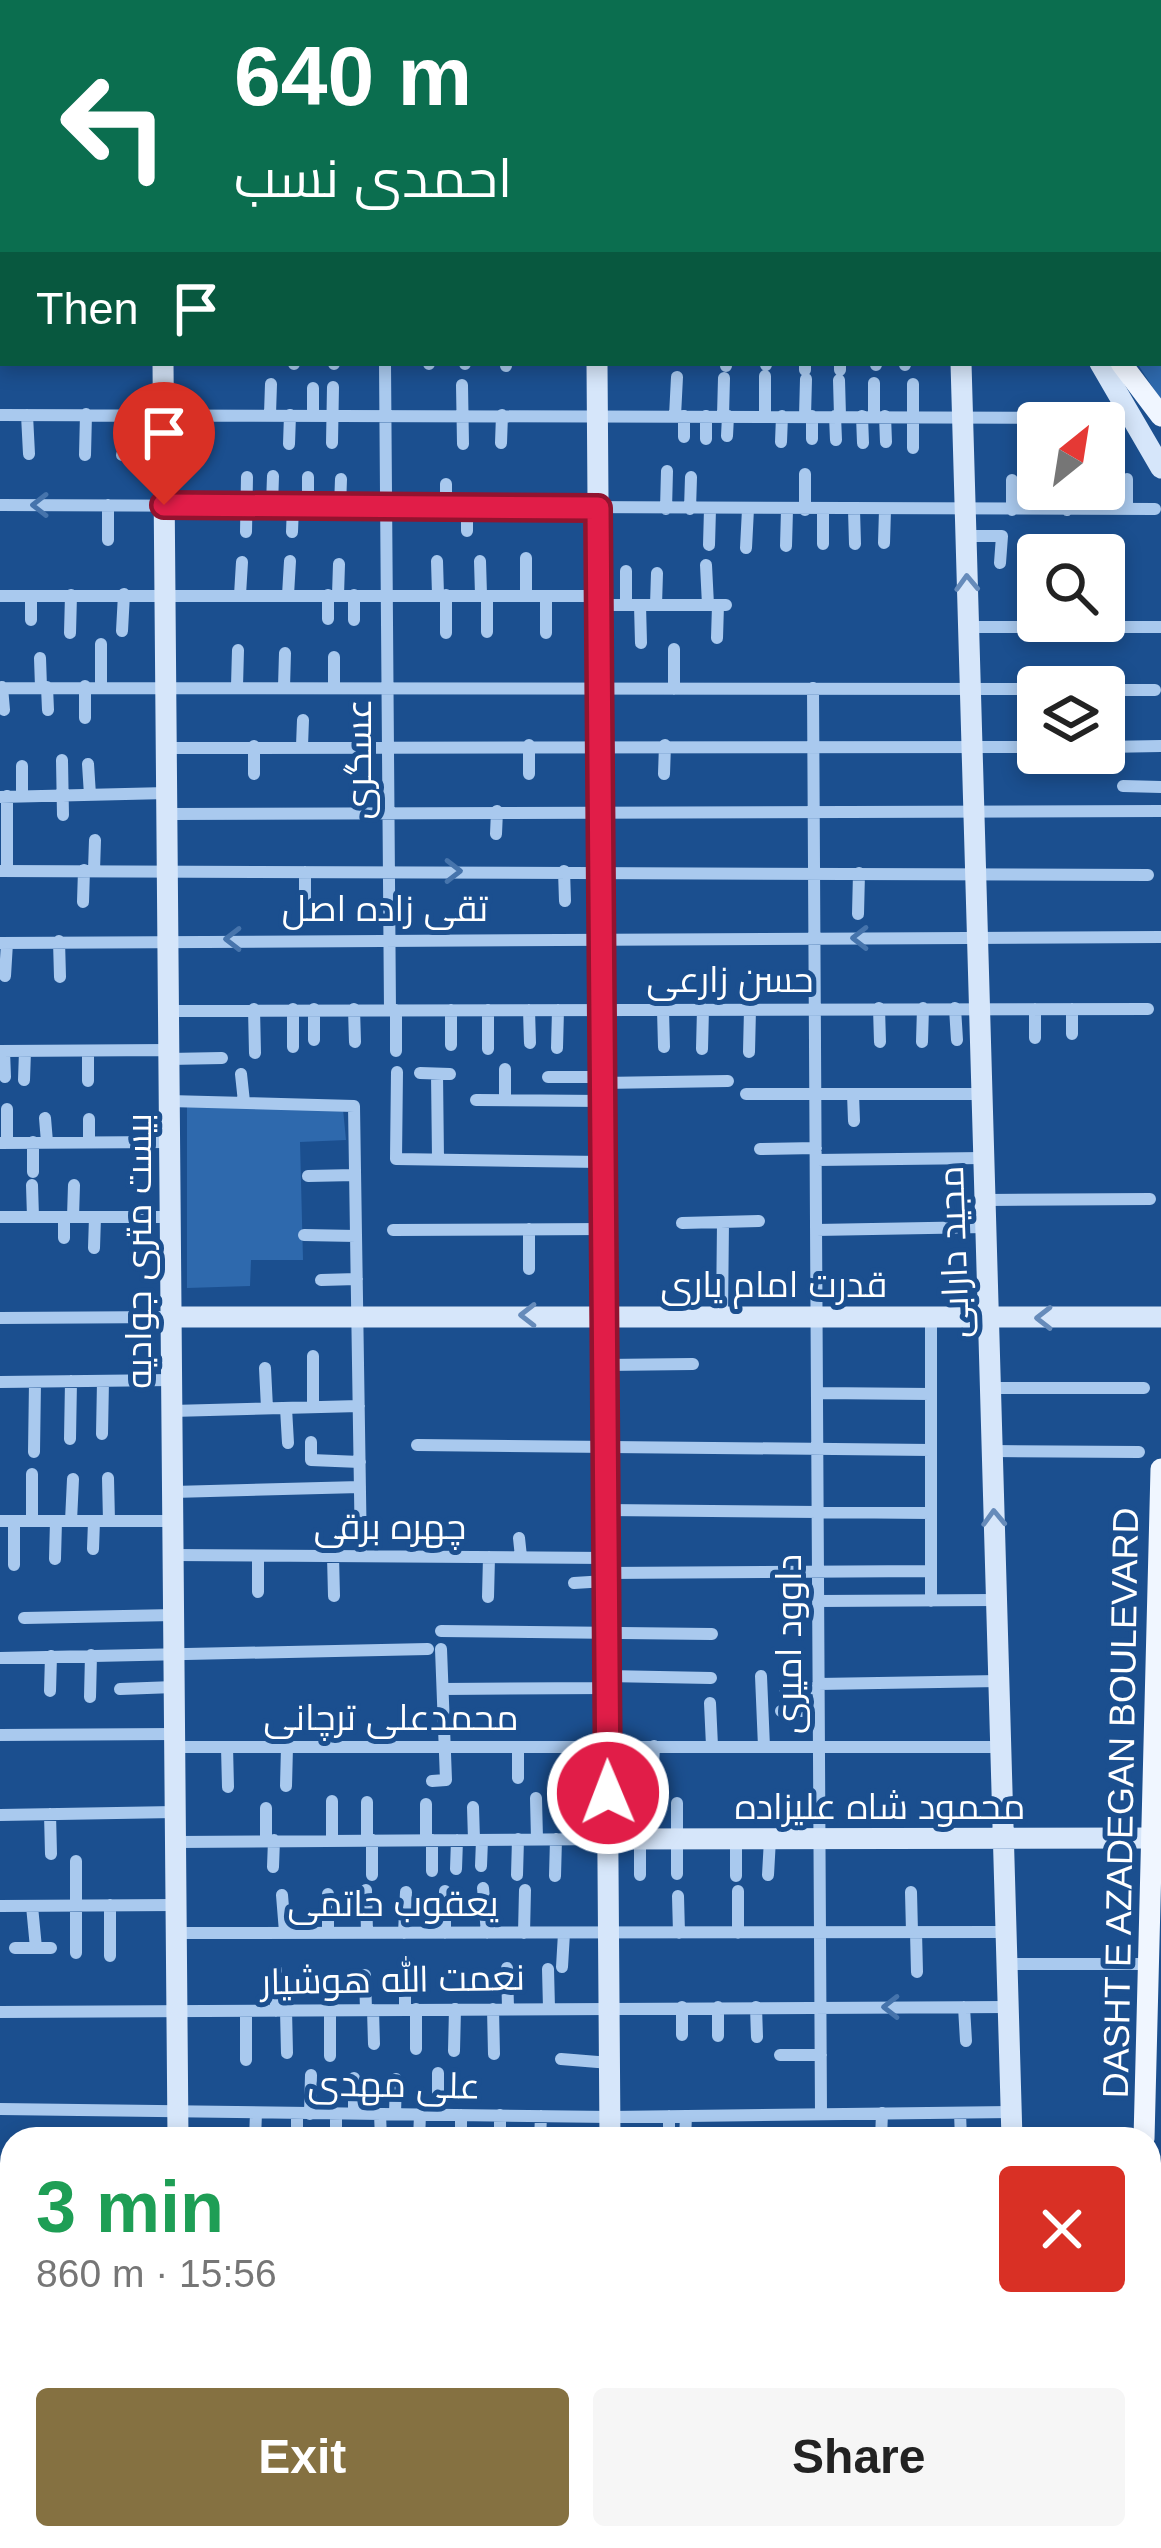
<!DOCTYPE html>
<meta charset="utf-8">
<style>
body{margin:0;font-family:Helvetica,Cairo,sans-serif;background:#f6f6f6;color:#222;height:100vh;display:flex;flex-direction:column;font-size:45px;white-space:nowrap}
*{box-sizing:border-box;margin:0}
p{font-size:39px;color:#767676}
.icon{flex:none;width:66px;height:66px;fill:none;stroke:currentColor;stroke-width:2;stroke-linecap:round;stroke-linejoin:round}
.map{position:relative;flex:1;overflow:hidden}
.drawer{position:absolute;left:0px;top:2127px;width:1161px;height:423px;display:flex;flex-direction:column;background:#fff;border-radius:36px 36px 0 0;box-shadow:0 6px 18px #0003}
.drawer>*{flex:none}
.hud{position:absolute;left:0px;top:0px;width:1161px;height:366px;box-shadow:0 6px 18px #0003;background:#0b6e4f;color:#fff;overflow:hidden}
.needle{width:78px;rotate:30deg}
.fabs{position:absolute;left:1017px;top:402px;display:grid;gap:24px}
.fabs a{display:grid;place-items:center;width:108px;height:108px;border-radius:12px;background:#fff;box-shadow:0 6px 18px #0003;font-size:60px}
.pin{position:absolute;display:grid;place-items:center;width:102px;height:102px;color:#fff;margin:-123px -51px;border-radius:50% 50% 50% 0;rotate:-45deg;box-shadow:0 0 12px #0007}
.pin .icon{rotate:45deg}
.me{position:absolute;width:132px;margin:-66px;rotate:359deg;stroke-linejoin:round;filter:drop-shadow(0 0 9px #0008)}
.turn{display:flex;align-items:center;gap:42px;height:252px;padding:0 36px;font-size:54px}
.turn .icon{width:156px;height:156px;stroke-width:2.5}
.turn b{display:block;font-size:84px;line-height:102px}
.then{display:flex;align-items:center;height:114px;padding:0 36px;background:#0003;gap:24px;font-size:45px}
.round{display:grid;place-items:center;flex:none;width:126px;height:126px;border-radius:12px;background:#f6f6f6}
.summary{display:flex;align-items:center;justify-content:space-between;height:204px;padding:0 36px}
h1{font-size:72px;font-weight:700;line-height:90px;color:#1e9e55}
.primary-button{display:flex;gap:24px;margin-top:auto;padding:24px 36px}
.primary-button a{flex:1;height:138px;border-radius:12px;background:#857141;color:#fff;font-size:48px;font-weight:700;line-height:138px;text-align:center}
.primary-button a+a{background:#f6f6f6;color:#222}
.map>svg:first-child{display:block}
.green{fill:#2e69ad}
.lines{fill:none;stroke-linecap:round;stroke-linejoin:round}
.street{stroke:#a9c9ee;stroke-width:12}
.secondary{stroke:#d6e6fa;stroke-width:21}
.primary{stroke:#f0f6ff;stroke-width:21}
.highway{stroke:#fff;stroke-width:27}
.rail{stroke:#fff;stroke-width:4.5;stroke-dasharray:21 9;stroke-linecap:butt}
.oneway{stroke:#4674ac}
.oneway2{stroke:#668bba}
.route-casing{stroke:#92132f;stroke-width:30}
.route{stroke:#e11d48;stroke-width:21}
.labels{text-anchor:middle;stroke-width:10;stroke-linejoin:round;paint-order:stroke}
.street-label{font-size:36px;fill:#fff;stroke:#1b4f8f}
</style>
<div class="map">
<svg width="1161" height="2548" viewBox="0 0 1161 2548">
<rect width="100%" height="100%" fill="#1b4f8f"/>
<!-- green -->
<path class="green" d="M1158 330 1161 331V400L1137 363H1158Z
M187 1107 343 1109 346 1140 300 1142 303 1260H251L250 1286 187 1288Z
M69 2538H166L167 2548H0Z"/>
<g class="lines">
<!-- street -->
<path class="street" d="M816 0 818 3
M381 3V0
M0 65H3
M0 168H3
M0 268H3
M0 344H3
M294 363V364
M334 363V364
M385 363 390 1010
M805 363V370
M876 363V365
M429 364V363
M465 364V363
M766 365V363
M905 365V363
M506 366V363
M726 366V363
M840 370V363
M839 380 840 416
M913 384V448
M462 385 463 444
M270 414 271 384
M0 415 1111 418
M27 415 29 454
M313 415V388
M675 416 677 377
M684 416V437
M723 416 724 378
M765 416V376
M805 416 806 379
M835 416 836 440
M862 416 863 443
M874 416V383
M885 416 886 442
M727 436 728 416
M706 439V416
M812 439V416
M781 442 782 416
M332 443 333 387
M501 443 502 415
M289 444 290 415
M85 455 86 414
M122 455 164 452
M1127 479V509
M1012 480V510
M1096 489 1097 509
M0 505 1155 509
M272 505 273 476
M308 506V477
M340 507 341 479
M446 508V484
M666 509 667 471
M690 509 691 477
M805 510V474
M823 510V544
M854 510 855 544
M1067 510 1068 489
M467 531V508
M246 532 247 477
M292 532 293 506
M966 536H1002L1000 563
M108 540V505
M884 543 885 510
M709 545 710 509
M786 546 787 510
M746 548 748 509
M437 561 438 595
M480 561 481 595
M706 565 708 605
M626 571V605
M240 595 242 562
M288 595 290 561
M338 595 339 564
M446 595V633
M0 596H599
M31 596V620
M526 596V558
M599 605H726
M640 605 641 643
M656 605 657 573
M328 619V595
M354 620V595
M968 627H1161
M122 631 124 594
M487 632V596
M70 633 71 595
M546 633V596
M717 638 718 605
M674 649V689
M334 657V687
M40 658 41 687
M85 686V718
M101 686V644
M237 686 238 650
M2 687 4 710
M47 687 48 710
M284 687 285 653
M0 688 1038 689
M813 688 821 2114
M1104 690H1155
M529 745V774
M254 746V774
M302 746 303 720
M1104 747 1161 746
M167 748 1038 747
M62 760 63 815
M88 764 90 795
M22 766V796
M664 774 665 745
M1123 786 1161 787
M0 797 167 793
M167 814 1161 811
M496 834 497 811
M94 870 95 840
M0 871 1148 875
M7 871V796
M564 871 565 901
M305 898V872
M83 902 84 870
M858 914 859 873
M59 941 60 977
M0 943 1161 937
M5 976 7 943
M879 1008 880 1042
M955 1008 957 1040
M254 1009 255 1053
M293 1009V1047
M314 1009V1040
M354 1009 355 1042
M1072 1009V1034
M396 1010V1051
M529 1010 530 1043
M663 1010 664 1047
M169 1011 1148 1009
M1035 1038V1009
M922 1042 923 1008
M451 1045V1010
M557 1048 558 1010
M488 1049V1010
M702 1049 703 1009
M0 1051 169 1050
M4 1051 5 1077
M88 1051V1081
M749 1052 750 1009
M169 1059 222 1058
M397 1072 396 1159 602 1162
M420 1073 450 1074
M241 1074 244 1102
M437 1074 438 1159
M548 1077H602
M24 1080 25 1051
M602 1083 728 1081
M746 1094H982
M853 1094 854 1121
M476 1100 603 1101
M505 1100V1069
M169 1101 354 1106 361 1556
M7 1109V1143
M45 1118 47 1142
M89 1119V1142
M0 1143 170 1142
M760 1149 816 1148
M816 1160 983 1158
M33 1172V1142
M308 1176 355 1175
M32 1185 33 1217
M985 1200 1150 1199
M0 1217H171
M73 1217 74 1185
M682 1223 759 1221
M529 1229V1269
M393 1230 604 1229
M816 1230 985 1227
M304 1235 356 1236
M64 1238V1217
M94 1248 95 1217
M321 1280 357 1279
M722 1317 723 1222
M0 1318 171 1317
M931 1318V1601
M313 1356V1407
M605 1365 693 1364
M265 1368 267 1408
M0 1382 172 1380
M990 1388H1144
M817 1393 931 1394
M286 1408 288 1443
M172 1411 359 1406
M102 1434 103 1381
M70 1439 71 1381
M311 1442V1460L360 1462
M417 1445 931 1450
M992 1451 1139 1452
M34 1452 35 1382
M108 1478 109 1521
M173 1492 360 1487
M606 1510 931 1513
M0 1521H173
M14 1521V1565
M32 1521V1474
M71 1521 73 1479
M519 1538 521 1557
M93 1549 94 1521
M173 1555 606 1558
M333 1556 334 1596
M55 1559 56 1521
M606 1573 931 1571
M574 1583 606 1581
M258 1592V1556
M488 1597 489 1557
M818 1601 996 1600
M24 1618 174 1615
M441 1631 712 1634
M0 1658 428 1649
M607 1676 711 1678
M761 1676 764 1747
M818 1684 999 1681
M120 1689 174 1687
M443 1689 607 1688
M785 1689 818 1688
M50 1691 51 1656
M90 1697 91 1655
M710 1703 712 1746
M781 1711H818
M0 1735 175 1734
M175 1747H1000
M227 1747 228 1787
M518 1747V1778
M653 1767 654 1746
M432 1781 446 1780 441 1649
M286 1786 287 1747
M536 1798 537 1839
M640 1800V1875
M473 1807 474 1840
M266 1808V1840
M50 1814 51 1854
M0 1815 175 1812
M736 1839V1876
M332 1840V1801
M367 1840V1802
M372 1840V1875
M426 1840V1804
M176 1842 608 1839
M481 1866 482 1840
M273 1867 274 1840
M456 1869 457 1840
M432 1871V1840
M677 1874V1803
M517 1875 518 1839
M768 1875 770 1839
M555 1876 556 1839
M483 1888 487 1933
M366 1890 367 1933
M445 1891V1933
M911 1892 912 1932
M282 1895 285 1932
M678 1896 679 1933
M110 1905V1956
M0 1906 176 1905
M32 1906 36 1948
M328 1932V1894
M916 1932 917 1972
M176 1933 1006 1932
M404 1933 406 1892
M524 1933 525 1890
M738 1933V1891
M15 1948H51
M76 1953V1861
M1007 1964H1149
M562 1967 564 1933
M507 1968 508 2008
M548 1969 549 2008
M276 1970V2011
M405 1973V2009
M365 1975 366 2010
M682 2007V2035
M718 2007V2036
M756 2007 757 2037
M964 2007 966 2041
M416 2009V2049
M493 2009 494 2054
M286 2010 287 2053
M373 2010 374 2044
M246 2011V2060
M0 2012 1008 2007
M454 2051 455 2009
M780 2055H821
M330 2056V2010
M561 2059 610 2063
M0 2109 610 2117 1011 2112
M960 2113 961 2139
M297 2114V2139
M310 2114 311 2075
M336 2114V2139
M354 2114V2078
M380 2114 381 2139
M395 2114 396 2079
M438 2115V2073
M255 2139 256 2113
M419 2139 420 2115
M461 2139V2115
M500 2139V2115
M540 2139 541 2116
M669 2139V2116
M685 2139 686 2116
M881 2139 882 2113
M0 2231H12
M0 2319 12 2318
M0 2380 12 2379
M0 2427H12
M0 2447 4 2468
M0 2538 12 2536
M613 2546 679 2538"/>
<!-- secondary -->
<path class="secondary" d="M558 0 564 3
M588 0 593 3
M160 3V0
M1158 314H1161
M163 363 178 2139
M597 363 610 2139
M961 363 1012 2139
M1100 363 1161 468
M171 1317H1161
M608 1839 1152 1838
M181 2538V2548
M605 2548 613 2546V2538
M1139 2548 1140 2538"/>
<!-- primary -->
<path class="primary" d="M1121 363 1161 416
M1144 2139 1161 1469
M1149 2360 1161 2370"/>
<!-- highway -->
<path class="highway" d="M1149 2408 1161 2413
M1149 2518 1161 2513
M747 2548 800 2538
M1013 2548 1081 2538"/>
<!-- rail -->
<path class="rail" d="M963 0 967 3
M996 0 1000 3
M1158 151 1161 153
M1158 184 1161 187"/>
</g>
<!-- one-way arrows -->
<defs><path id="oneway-chevron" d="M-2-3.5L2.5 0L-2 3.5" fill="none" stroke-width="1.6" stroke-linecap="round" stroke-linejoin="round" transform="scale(3)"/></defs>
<g class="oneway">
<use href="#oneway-chevron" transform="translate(40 505) rotate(180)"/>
<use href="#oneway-chevron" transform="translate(453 871)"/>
<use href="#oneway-chevron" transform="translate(860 938) rotate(-180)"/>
<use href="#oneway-chevron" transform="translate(233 939) rotate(180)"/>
<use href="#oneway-chevron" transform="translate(891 2007) rotate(180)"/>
</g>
<g class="oneway2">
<use href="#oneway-chevron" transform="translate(967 583) rotate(-92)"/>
<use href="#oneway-chevron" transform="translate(528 1315) rotate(-180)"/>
<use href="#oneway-chevron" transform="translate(1044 1318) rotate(180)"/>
<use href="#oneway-chevron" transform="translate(994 1518) rotate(-92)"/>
</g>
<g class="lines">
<!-- route casing -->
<g class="route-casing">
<path id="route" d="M164 505 598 508 608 1793"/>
</g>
<!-- route -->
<use href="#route" class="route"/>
</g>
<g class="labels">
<!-- street labels -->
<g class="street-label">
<text transform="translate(358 759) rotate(-90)" y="13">عسگری</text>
<text x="385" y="921">تقی زاده اصل</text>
<text x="730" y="992">حسن زارعی</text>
<text transform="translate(138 1251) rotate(-90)" y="13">بیست متری جوادیه</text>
<text transform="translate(953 1252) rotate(-92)" y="13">مجید دارابی</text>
<text x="774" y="1297">قدرت امام یاری</text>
<text x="390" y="1539">چهره برقی</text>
<text transform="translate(788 1644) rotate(-90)" y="13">داوود امیری</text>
<text x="391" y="1730">محمدعلی ترچانی</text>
<text transform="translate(1120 1803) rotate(-89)" y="13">DASHT E AZADEGAN BOULEVARD</text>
<text x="880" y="1819">محمود شاه علیزاده</text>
<text x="393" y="1916">یعقوب حاتمی</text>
<text transform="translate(393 1979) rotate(-1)" y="13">نعمت الله هوشیار</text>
<text transform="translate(394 2084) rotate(1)" y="13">علی مهدی</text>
</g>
</g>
</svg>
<div class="fabs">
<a><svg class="needle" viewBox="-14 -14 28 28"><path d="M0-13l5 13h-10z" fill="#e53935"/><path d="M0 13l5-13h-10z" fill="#767676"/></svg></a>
<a><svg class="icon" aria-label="search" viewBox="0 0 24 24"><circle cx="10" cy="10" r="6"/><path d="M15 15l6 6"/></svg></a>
<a><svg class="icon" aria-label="layers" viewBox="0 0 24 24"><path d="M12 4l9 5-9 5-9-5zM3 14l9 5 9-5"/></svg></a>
</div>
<div class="pin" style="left:164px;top:505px;background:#d93025"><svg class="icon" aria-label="arrive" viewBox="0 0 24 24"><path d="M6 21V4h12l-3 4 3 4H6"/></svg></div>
<svg class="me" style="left:608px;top:1793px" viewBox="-20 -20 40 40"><circle r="17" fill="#e11d48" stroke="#fff" stroke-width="3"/><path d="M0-11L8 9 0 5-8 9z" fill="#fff"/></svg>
<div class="hud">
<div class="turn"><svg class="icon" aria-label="left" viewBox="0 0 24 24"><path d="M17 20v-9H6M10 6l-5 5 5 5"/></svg><div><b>640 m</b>احمدی نسب</div></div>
<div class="then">Then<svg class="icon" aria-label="arrive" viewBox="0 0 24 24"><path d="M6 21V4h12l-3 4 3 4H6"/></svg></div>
</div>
<section class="drawer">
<div class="summary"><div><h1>3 min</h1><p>860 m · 15:56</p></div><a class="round" style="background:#d93025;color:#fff"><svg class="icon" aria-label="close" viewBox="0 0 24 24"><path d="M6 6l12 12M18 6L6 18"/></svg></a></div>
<div class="primary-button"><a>Exit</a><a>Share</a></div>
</section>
</div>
